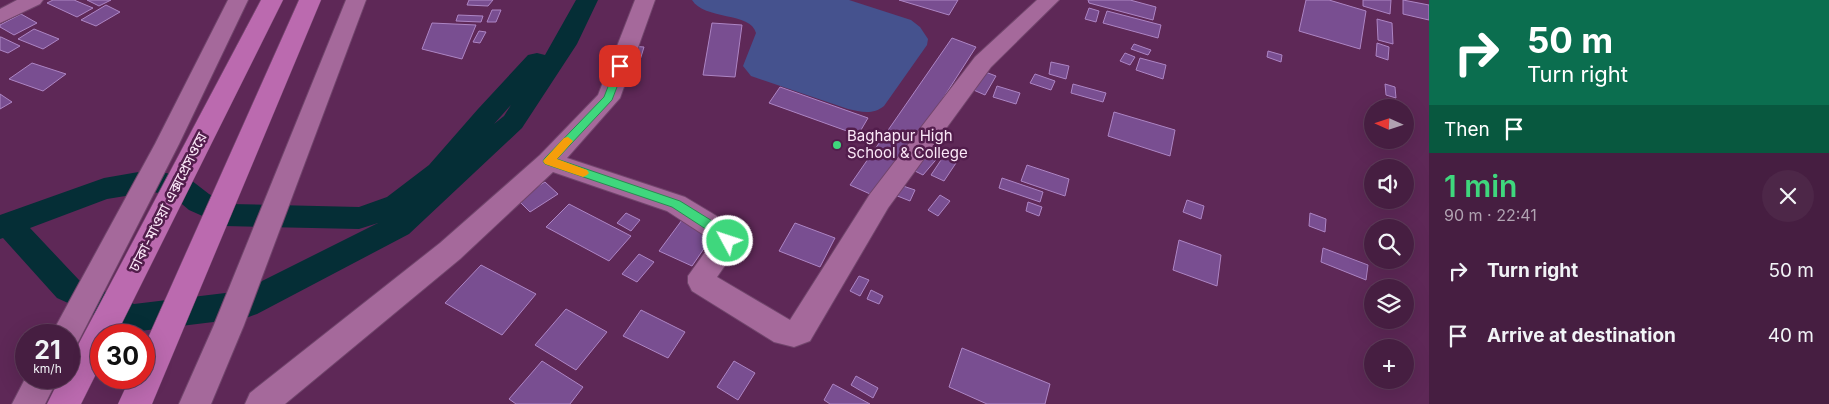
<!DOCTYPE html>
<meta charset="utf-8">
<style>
body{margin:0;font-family:Inter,"Noto Sans Bengali",sans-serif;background:#4d2748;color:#f1f3f6;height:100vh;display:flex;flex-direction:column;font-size:19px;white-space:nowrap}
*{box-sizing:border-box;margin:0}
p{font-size:16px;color:#b0a2b1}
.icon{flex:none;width:28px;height:28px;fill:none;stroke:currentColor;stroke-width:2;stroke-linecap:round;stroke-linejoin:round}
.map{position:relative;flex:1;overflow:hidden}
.side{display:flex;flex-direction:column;background:#461e41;width:400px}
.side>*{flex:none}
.hud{background:#0b6e4f;color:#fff;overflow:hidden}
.needle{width:32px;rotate:273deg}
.fabs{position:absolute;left:1364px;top:99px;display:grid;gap:10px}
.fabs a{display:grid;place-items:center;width:50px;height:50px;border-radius:50%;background:#461e41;box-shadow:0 5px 20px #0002,0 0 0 1px #5e3c5a;font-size:25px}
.speed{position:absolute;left:15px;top:324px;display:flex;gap:10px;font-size:25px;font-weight:700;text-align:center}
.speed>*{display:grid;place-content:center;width:65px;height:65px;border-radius:50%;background:#461e41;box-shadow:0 5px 20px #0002,0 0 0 1px #5e3c5a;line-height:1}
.speed small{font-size:12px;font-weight:400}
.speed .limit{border:8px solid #d22;background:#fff;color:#111}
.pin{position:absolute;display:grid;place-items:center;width:42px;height:42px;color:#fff;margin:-21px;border-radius:10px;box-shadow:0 2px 8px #0006}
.me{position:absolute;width:55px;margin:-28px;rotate:310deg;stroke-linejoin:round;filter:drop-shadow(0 0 4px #0008)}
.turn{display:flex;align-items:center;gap:18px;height:105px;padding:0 15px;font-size:22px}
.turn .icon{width:65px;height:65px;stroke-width:2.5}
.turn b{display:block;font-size:35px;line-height:42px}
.then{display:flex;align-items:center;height:48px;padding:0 15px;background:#0003;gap:10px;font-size:19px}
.round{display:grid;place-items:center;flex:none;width:52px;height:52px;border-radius:26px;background:#4d2748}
.summary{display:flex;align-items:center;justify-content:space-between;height:85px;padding:0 15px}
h1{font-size:30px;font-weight:600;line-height:38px;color:#3fd77d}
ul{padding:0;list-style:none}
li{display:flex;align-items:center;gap:15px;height:65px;padding:0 15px}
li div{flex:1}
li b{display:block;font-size:19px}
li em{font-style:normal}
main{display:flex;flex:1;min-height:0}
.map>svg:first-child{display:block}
.green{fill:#45528e}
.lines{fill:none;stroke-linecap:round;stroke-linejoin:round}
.canal{fill:#052e36;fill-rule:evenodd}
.building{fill:#794e91;stroke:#ad85c4}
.minor-casing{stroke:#71456c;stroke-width:2}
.highway-casing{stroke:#71456c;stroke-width:1}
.minor{fill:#a5699b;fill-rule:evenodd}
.highway{fill:#bb6aaf;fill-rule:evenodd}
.route{fill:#3fd77d;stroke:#298c51}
.slow{fill:#f59e0b}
.poi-dot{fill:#3fd77d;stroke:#521d4c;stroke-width:2}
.labels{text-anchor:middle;stroke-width:5;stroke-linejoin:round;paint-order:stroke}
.poi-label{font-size:15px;fill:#fbe7f7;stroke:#521d4c;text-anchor:start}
.street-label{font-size:15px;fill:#fbe7f7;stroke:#521d4c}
</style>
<main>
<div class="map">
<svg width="1429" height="404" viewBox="0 0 1429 404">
<rect width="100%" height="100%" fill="#5e2857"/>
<!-- green -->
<path class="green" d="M692 0H849L911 20 920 27 928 39 927 45 884 106C873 115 861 112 848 109L751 76 743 66 756 33C751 12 704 20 692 0Z"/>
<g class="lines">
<!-- canal -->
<path class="canal" d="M576 0H598L577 44 522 128 409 234 257 314 246 318 132 332 57 298 3 238 0 239V215L104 178 150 170 187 177 209 194 229 204 359 207 387 197 429 165 478 109 528 55 537 53 545 55ZM511 105 504 116 494 124ZM150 192 170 194 189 210 225 226 359 229 378 223 242 291 134 304 79 280 30 228 107 199Z"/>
</g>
<!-- building -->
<path class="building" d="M53 0H74L93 8 77 17 47 3Z
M87 0H111L99 6Z
M469 0H493L488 6 467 5Z
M899 0H958L949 15Z
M1088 0H1130L1156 7 1153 20 1089 3Z
M1306 0H1329L1366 11 1360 49 1299 31Z
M1363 0H1391L1390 14 1363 6Z
M1403 0 1429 5V20L1403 14Z
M106 5 120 12 96 26 81 20Z
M1089 8 1099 11 1096 22 1085 19Z
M492 10H501L496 22H487Z
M1107 11 1161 25 1158 38 1103 23Z
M21 14 37 23 14 35 0 27V25Z
M458 15 483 16 481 22 456 21Z
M1377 19 1392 23 1393 44 1378 40Z
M432 23 476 25 462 59 422 49Z
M712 23 742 25 735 77 703 75Z
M34 29 59 39 43 49 18 39Z
M479 31 486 32 480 43 473 42Z
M0 37H1L20 46 8 53 0 50Z
M952 38 976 47 879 198 850 185Z
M1377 43 1389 47 1388 60 1376 56Z
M1134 44 1151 50 1148 55 1131 49Z
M630 46 644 47 637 70 622 69Z
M1268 51 1282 55 1281 62 1267 57Z
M1125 53 1135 57 1130 65 1120 61Z
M1140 58 1166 65 1163 79 1136 70Z
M1051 62 1069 66 1066 79 1049 74Z
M32 63 66 74 43 91 9 79Z
M980 70 996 76 985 95 969 88Z
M1035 74 1055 81 1051 90 1030 83Z
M1073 84 1106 93 1103 102 1071 93Z
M1385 84 1395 87 1396 98 1386 95Z
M997 86 1020 93 1016 104 993 97Z
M780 87 868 118 858 135 769 103Z
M0 94 12 102 0 109Z
M1114 112 1175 130 1170 156 1108 136Z
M926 148 940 155 923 175 909 168Z
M943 157 956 163 944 181 931 175Z
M1027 165 1069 179 1065 196 1021 181Z
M1002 178 1043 192 1040 202 999 188Z
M545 182 558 194 530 212 517 199Z
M900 185 915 190 910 201 895 195Z
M940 195 950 201 938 216 928 210Z
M1187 200 1204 206 1201 219 1183 212Z
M1028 202 1042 207 1039 216 1026 211Z
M569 204 631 236 609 261 546 227Z
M626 213 640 220 631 231 617 223Z
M1310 213 1326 219 1325 232 1309 226Z
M682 220 714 234 692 266 659 251Z
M795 223 835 238 820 267 779 251Z
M1179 240 1221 255 1217 286 1173 270Z
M1323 248 1368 265 1366 280 1321 262Z
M639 254 654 262 637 282 622 274Z
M481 265 536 294 502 335 445 303Z
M859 276 869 280 860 296 850 291Z
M871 290 883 296 879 304 867 299Z
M566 309 607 332 576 370 535 345Z
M641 310 685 332 668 358 623 336Z
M962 348 1050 384 1045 404H987L949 387Z
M542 361 583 387 570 404H516L509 399Z
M734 361 755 373 738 400 717 387Z
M856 376 878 388 873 398 851 385Z
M833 384 870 404H830L824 400Z"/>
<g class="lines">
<!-- minor casing -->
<g class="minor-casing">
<path id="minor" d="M17 0H43L40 4 0 23V9Z
M228 0H248L179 144 77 344 69 347V335H51L155 144Z
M346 0H366L244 325 211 404H179L214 325Z
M635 0H655L620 98 567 158 685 197 735 227 742 241 717 277 790 320 870 194 975 57 1037 0H1059L991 67 888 208 810 341 794 347 774 342 692 291 688 283V276L713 241 667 211 553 172 460 259 285 404H245L250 393 440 243 540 155 598 95Z
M26 377 58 378 45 404H12Z"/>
</g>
<!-- highway casing -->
<g class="highway-casing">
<path id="highway" d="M261 0H283L116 335H101V364L81 404H47L60 378H69V362Z
M299 0H321L152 404H118L130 378H144V347Z"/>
</g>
<!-- minor -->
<use href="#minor" class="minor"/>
<!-- highway -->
<use href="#highway" class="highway"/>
</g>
<!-- route -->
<path class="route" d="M620 63 625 66 612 100 557 159 680 201 730 232 734 241 733 244H724L721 239 672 207 545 164 543 161 545 158 604 97 616 66Z"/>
<!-- slow -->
<path class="slow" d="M568 137 573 141 557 159 587 170 589 173 587 175 583 177 545 164 543 161 564 138Z"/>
<!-- markers -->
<circle class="poi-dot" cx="837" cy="145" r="5"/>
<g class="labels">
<!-- poi labels -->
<g class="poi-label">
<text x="847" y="141">Baghapur High<tspan x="847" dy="17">School &amp; College</tspan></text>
</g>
<!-- street labels -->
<g class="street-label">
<text transform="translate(168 202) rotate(-63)" y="5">ঢাকা-মাওয়া এক্সপ্রেসওয়ে</text>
</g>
</g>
</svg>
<div class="fabs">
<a><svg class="needle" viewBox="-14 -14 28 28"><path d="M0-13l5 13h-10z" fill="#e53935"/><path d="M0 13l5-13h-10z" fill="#b0a2b1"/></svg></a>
<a><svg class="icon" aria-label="sound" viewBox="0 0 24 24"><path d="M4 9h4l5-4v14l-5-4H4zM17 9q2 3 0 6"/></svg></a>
<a><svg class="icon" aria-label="search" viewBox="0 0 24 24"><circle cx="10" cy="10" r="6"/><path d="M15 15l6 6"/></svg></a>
<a><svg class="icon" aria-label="layers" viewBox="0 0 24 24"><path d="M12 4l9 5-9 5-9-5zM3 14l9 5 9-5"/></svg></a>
<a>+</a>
</div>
<div class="speed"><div>21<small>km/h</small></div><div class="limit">30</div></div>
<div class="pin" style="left:620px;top:66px;background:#d93025"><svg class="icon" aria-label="arrive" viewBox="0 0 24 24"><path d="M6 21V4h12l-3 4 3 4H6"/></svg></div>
<svg class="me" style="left:728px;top:241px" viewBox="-20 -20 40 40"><circle r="17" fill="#3fd77d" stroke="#fff" stroke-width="3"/><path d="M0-11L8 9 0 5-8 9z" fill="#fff"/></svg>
</div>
<section class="side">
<div class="hud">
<div class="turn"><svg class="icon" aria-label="right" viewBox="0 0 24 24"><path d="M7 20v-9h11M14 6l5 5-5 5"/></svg><div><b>50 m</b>Turn right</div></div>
<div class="then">Then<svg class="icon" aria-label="arrive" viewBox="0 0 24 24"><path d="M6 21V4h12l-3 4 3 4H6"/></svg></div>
</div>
<div class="summary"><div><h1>1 min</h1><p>90 m · 22:41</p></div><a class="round"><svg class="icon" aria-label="close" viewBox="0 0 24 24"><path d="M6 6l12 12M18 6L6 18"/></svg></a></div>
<ul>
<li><svg class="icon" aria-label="right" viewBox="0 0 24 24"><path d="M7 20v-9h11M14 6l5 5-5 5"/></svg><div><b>Turn right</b></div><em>50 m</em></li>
<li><svg class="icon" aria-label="arrive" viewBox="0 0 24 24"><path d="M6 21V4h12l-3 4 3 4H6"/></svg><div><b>Arrive at destination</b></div><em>40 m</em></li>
</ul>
</section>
</main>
